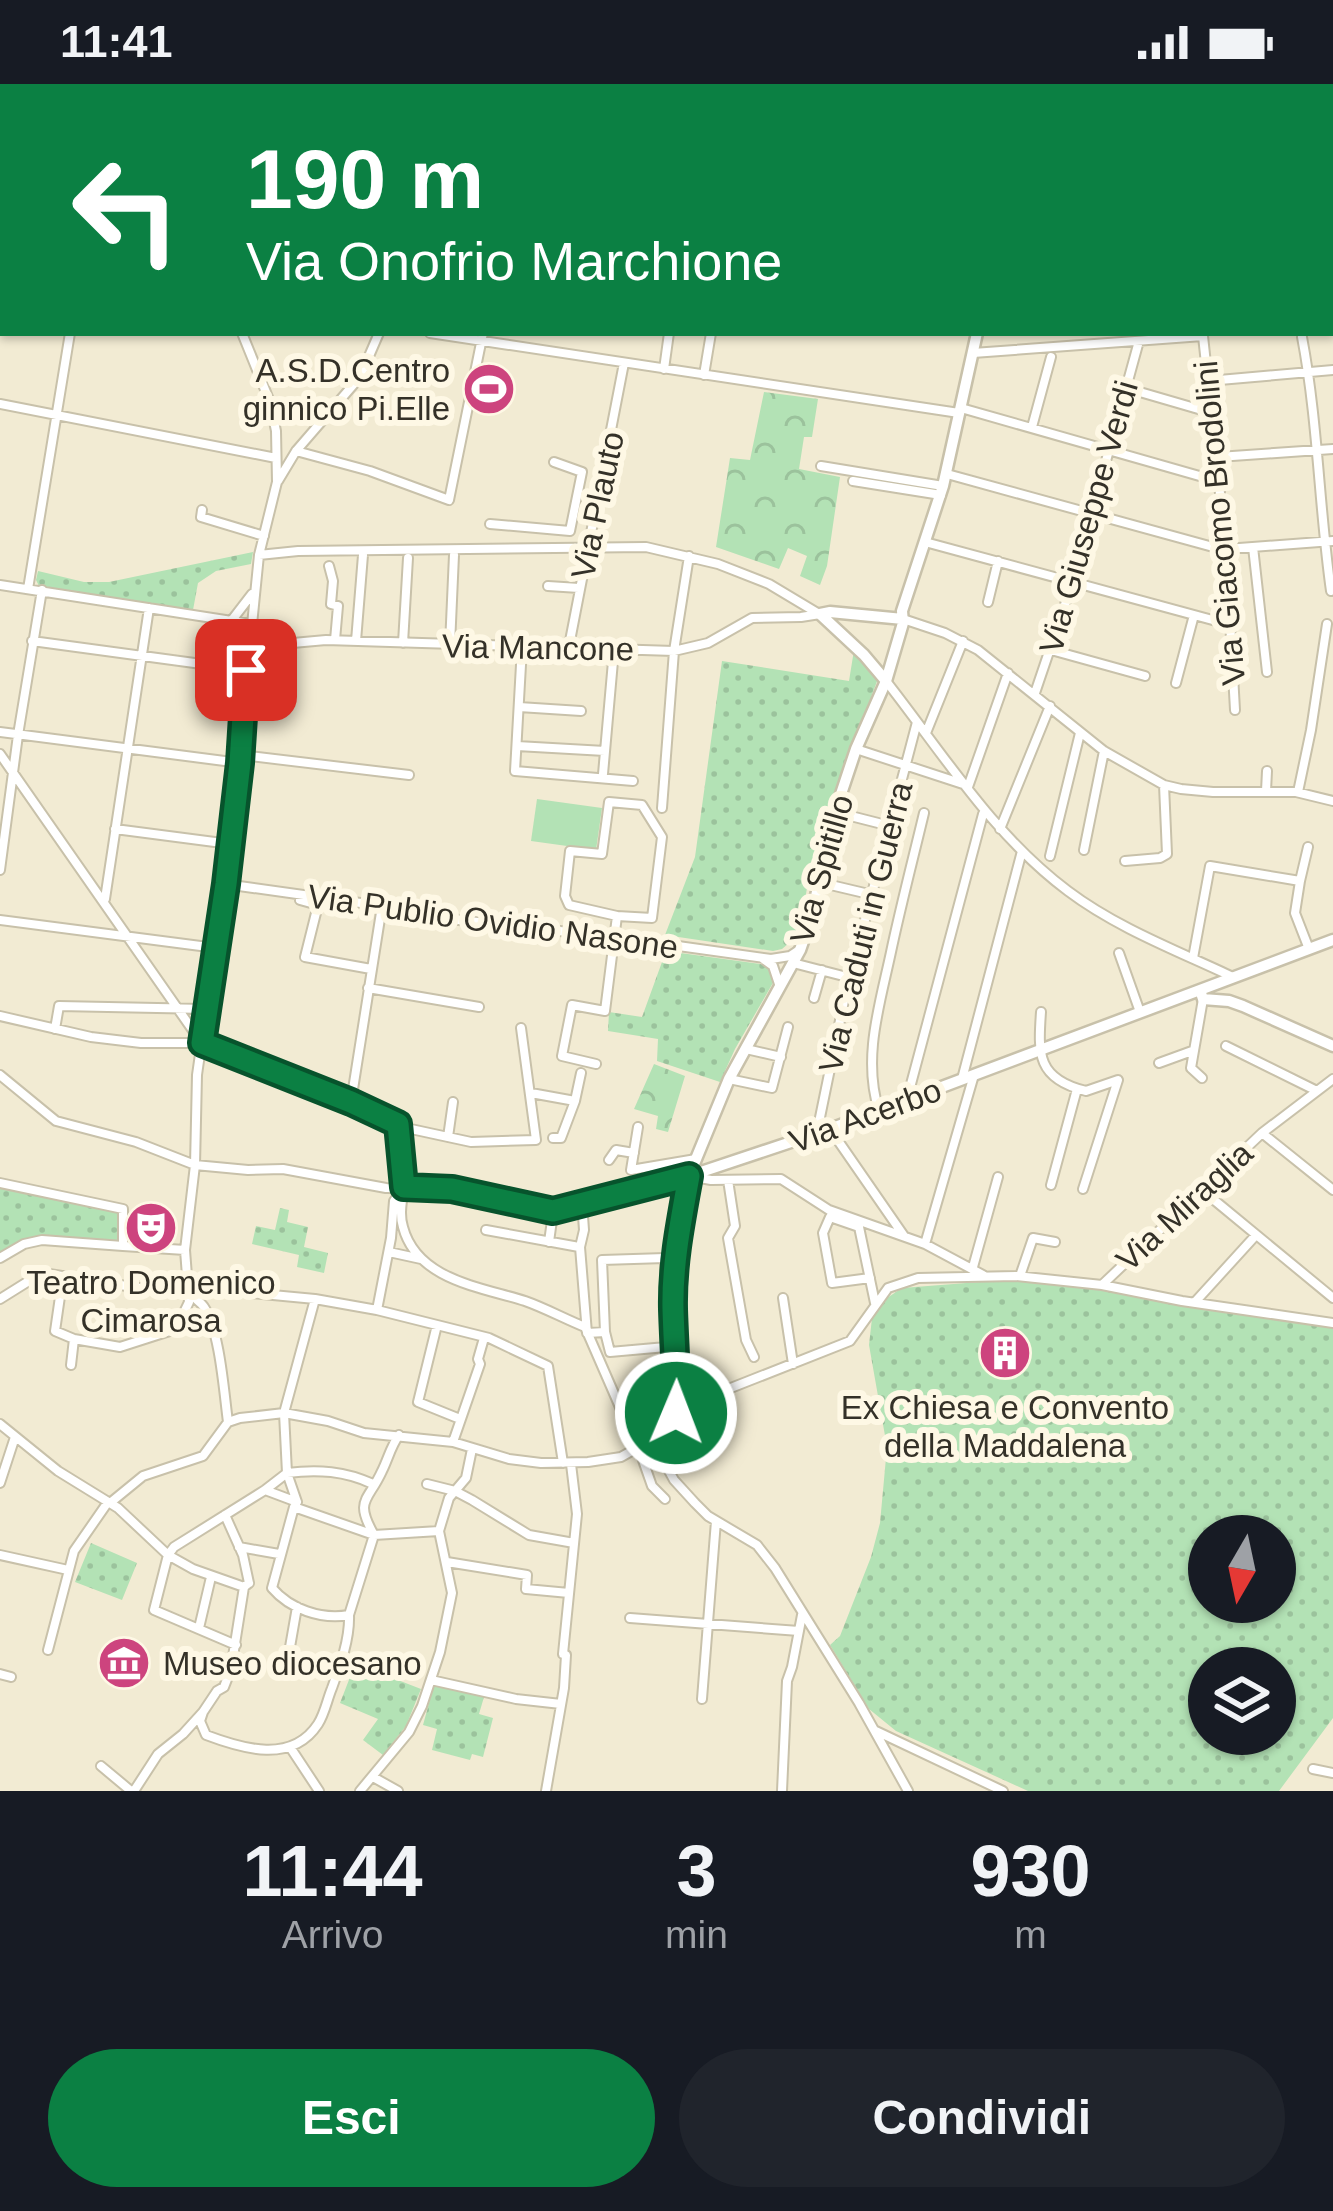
<!DOCTYPE html>
<html lang="it">
<style>
body{margin:0;font-family:Arial,sans-serif;background:#20242c;color:#f1f3f6;height:100vh;display:flex;flex-direction:column;font-size:45px;white-space:nowrap}
*{box-sizing:border-box;margin:0}
p{font-size:39px;color:#9ea1a6}
.icon{flex:none;width:66px;height:66px;fill:none;stroke:currentColor;stroke-width:2;stroke-linecap:round;stroke-linejoin:round}
.map{position:relative;height:1707px;overflow:hidden}
.side{display:flex;flex-direction:column;background:#171b24;flex:1}
.side>*{flex:none}
.banner{position:absolute;left:0px;top:0px;width:1335px;height:252px;box-shadow:0 3px 9px #0004;background:#0b8043;color:#fff;overflow:hidden}
.needle{width:78px;rotate:189deg}
.fabs{position:absolute;left:1188px;top:1431px;display:grid;gap:24px}
.fabs a{display:grid;place-items:center;width:108px;height:108px;border-radius:50%;background:#171b24;box-shadow:0 3px 9px #0004;font-size:60px}
.pin{position:absolute;display:grid;place-items:center;width:102px;height:102px;color:#fff;margin:-51px;border-radius:24px;box-shadow:0 6px 18px #0006}
.me{position:absolute;width:132px;margin:-66px;rotate:1deg;stroke-linejoin:round;filter:drop-shadow(0 0 9px #0008)}
.turn{display:flex;align-items:center;gap:42px;height:252px;padding:0 48px;font-size:54px}
.turn .icon{width:156px;height:156px;stroke-width:2.5}
.turn b{display:block;font-size:84px;line-height:102px}
.eta{display:flex;justify-content:space-evenly;align-items:center;height:204px;text-align:center}
.eta b{font-size:72px;font-weight:600;line-height:84px}
.button{display:flex;gap:24px;margin-top:auto;padding:24px 48px}
.button a{flex:1;height:138px;border-radius:72px;background:#0b8043;color:#fff;font-size:48px;font-weight:600;line-height:138px;text-align:center}
.button a+a{background:#20242c;color:#f1f3f6}
.status{display:flex;justify-content:space-between;align-items:center;height:84px;padding:0 60px;background:#171b24;direction:ltr}
.status svg{height:33px;fill:currentColor}
.map>svg:first-child{display:block}
.green{fill:url(#green-dots);fill-rule:evenodd}
.forest{fill:url(#forest-crowns)}
.pitch{fill:#b3e2b5}
.lines{fill:none;stroke-linecap:round;stroke-linejoin:round}
.street-casing{stroke:#c8c1aa;stroke-width:12}
.secondary-casing{stroke:#c8c1aa;stroke-width:15}
.street{stroke:#fff;stroke-width:8}
.secondary{stroke:#fff;stroke-width:10}
.route-casing{stroke:#07532c;stroke-width:30}
.route{stroke:#0b8043;stroke-width:21}
.labels{text-anchor:middle;stroke-width:12;stroke-linejoin:round;paint-order:stroke}
.poi-label{font-size:33px;fill:#343128;stroke:#fef8e5}
.street-label{font-size:33px;fill:#343128;stroke:#fef8e5}
</style>
<div class="status"><b>11:41</b><svg viewBox="0 0 49 12"><path d="M0 12V9h3v3zM5 12V6h3v6zM10 12V3h3v9zM15 12V0h3v12zM26 1h20v11H26zM47 4h2v5h-2z"/></svg></div>
<div class="map">
<svg width="1333" height="1707" viewBox="0 0 1333 1707">
<defs>
<pattern id="green-dots" width="8" height="8" patternUnits="userSpaceOnUse" patternTransform="scale(3)"><rect width="8" height="8" fill="#b3e2b5"/><path d="M2 2h.1M6 6h.1" fill="none" stroke="#9bc29c" stroke-width="1.8" stroke-linecap="round"/></pattern>
<pattern id="forest-crowns" width="20" height="18" patternUnits="userSpaceOnUse" patternTransform="scale(3)"><rect width="20" height="18" fill="#b3e2b5"/><path d="M2 6a3 3 0 1 1 6 0M12 15a3 3 0 1 1 6 0" fill="none" stroke="#9bc29c"/></pattern>
</defs>
<rect width="100%" height="100%" fill="#f2ebd3"/>
<!-- green -->
<path class="green" d="M253 468 251 480 216 487 198 499 193 526 39 502 36 496 38 487 84 498H109Z
M854 566 879 592 825 737 807 804 802 834 795 854 782 865 773 867 665 851 695 773 722 577 849 597Z
M666 867 767 881 774 897 735 965 720 998 657 977 658 955 608 947 609 928 642 933Z
M0 1101 122 1127 121 1158 45 1154 21 1156 0 1169Z
M280 1124 289 1126 287 1138 308 1143 304 1163 328 1169 324 1189 297 1183 299 1171 252 1160 256 1142 275 1146Z
M1019 1195 1094 1202 1195 1223 1333 1242V1634L1279 1707H1028L896 1647 869 1625 830 1561 840 1552 871 1473 880 1439 887 1363 869 1261 872 1234 887 1214 902 1204ZM1209 1452H1275V1518H1209ZM1209 1584H1275V1650H1209Z
M91 1459 137 1479 122 1516 75 1498Z
M367 1584 421 1605 406 1642 383 1671 363 1656 378 1635 340 1619 352 1588 363 1592Z
M434 1601 484 1613 479 1630 493 1634 483 1673 472 1670 470 1676 432 1666 437 1645 423 1641Z"/>
<!-- forest -->
<path class="forest" d="M764 308 818 315 812 353H804L799 385 840 393 827 482 820 501 800 492 807 472 788 464 779 485 716 463 730 374 750 376Z
M654 980 685 992 668 1048 656 1045 658 1032 634 1025Z"/>
<!-- pitch -->
<path class="pitch" d="M537 715 602 724 596 766 531 757Z"/>
<g class="lines">
<!-- street casing -->
<g class="street-casing">
<path id="street" d="M39 0 59 3
M78 0 99 3
M189 0V3
M445 3V0
M540 3 541 0
M0 47H3
M0 94 3 95
M0 190H3
M430 249 959 329
M1302 253C1318 337 1319 423 1331 507
M973 269 1203 252 1226 465 1235 626
M664 285 669 249
M704 291 711 249
M1208 297 1333 286
M1126 304 1212 329
M0 320 276 374
M961 324 1217 397
M1032 343 1051 273
M296 367 370 387 449 416 483 249
M1218 373 1333 365
M821 382 943 402
M947 390 1213 463 1226 465 1333 457
M278 397 296 367 360 293 379 249
M853 397 941 411
M202 426 201 433 264 452
M490 440 570 447 582 388 554 378
M925 458 1231 541
M1253 463 1267 588
M259 471 298 467 646 463 718 480 769 500 819 530
M329 482 333 497 331 520 338 522 335 556
M0 501 251 540
M548 502 579 504
M28 505 70 249
M988 518 998 477
M903 535 945 549 978 566 1104 667 1164 701 1181 705 1213 708H1296L1333 717
M232 536 252 510
M32 557 246 586
M356 557 363 471
M403 559 408 474
M450 561 454 471
M569 562 624 279
M249 563 326 556 674 567 708 559 752 534 801 533 820 530
M522 563 515 687 633 697
M1051 566 1145 592
M886 597C944 671 993 751 1068 807 1117 844 1178 867 1233 893
M1176 599 1194 531
M1035 609 1073 497 1139 257
M519 623 581 627
M0 648 240 679
M926 649 963 557
M517 662 605 667
M856 665 963 700
M0 670 201 958
M241 671 409 691
M603 690 614 566
M968 703 1008 589
M1266 707 1267 687
M1298 708 1311 646 1327 540
M662 724 674 567 689 472
M835 728 890 742
M115 745 230 760
M1000 745 1050 622
M1084 766 1104 667
M1050 772 1080 649
M1125 777 1160 774 1167 770 1164 701
M0 786 18 651 42 506
M1300 797 1308 763
M818 798 873 811
M225 800 382 822 459 836 614 853 771 875 790 872 799 866
M105 815 149 524
M300 816 318 821 305 873 371 885
M0 836 216 864
M1119 869 1140 928
M762 874 773 882 779 900
M1193 874 1210 782 1300 797 1295 829 1309 865
M793 879 851 894
M368 904 479 923
M814 914 822 886
M1041 928C1038 970 1037 995 1086 1007L1118 996 1083 1105
M0 932 91 953 141 959H202L351 1018 411 1045 471 1058 536 1056 521 944
M55 945 59 922 206 925
M1226 962 1317 1007
M746 965 781 973
M1159 979 1192 967
M596 980 562 972 572 921 605 927 617 832 652 834 662 753 642 721 609 718 602 770 570 767 565 812 569 821 617 832
M0 991 56 1037 136 1058 195 1081 248 1086 283 1085 386 1104 452 1105 519 1122 553 1127 580 1122 689 1092 711 1096 781 1095 829 1126 925 1160 983 1191
M1202 994 1191 984 1203 915
M729 995 772 1004 788 943
M962 995 1022 767
M531 1009 575 1017 581 989
M907 1015 983 730
M351 1018 382 822
M879 1027C862 974 880 920 891 868 901 821 913 775 924 729
M398 1041C400 1059 404 1078 404 1097 404 1112 398 1127 403 1143 417 1196 481 1203 525 1217 545 1224 565 1235 585 1243L626 1337 642 1360
M638 1043 631 1086 696 1075
M830 1045 904 1152
M817 1048 845 912 917 638
M1262 1049 1333 1106
M448 1053 453 1018
M553 1054H561L575 1017
M609 1076 616 1066 634 1069
M728 1096 735 1142 728 1154 746 1256 754 1273
M0 1099 123 1125V1162L42 1156 24 1160 0 1174
M1051 1101 1077 1005
M1202 1106 1333 1214
M583 1132 584 1146 580 1163 587 1249 605 1248 602 1176 665 1174 666 1263 610 1268 605 1248
M486 1146 579 1163
M549 1158 552 1136
M925 1160 974 991
M123 1162 185 1166
M389 1168 421 1175
M973 1183 998 1093
M63 1192 55 1247 74 1255 120 1263 176 1245 189 1218 185 1166 195 1081 197 991 230 760 259 471 277 398 276 347 270 318 242 249
M1020 1192 1033 1154 1055 1158
M870 1194 832 1199 823 1149 830 1133 859 1143 875 1219
M1103 1200 1262 1049 1333 995
M189 1210C193 1212 202 1220 204 1223 220 1247 224 1309 228 1338
M783 1214 793 1280
M0 1215 40 1190H49L159 1207 183 1209 205 1205 231 1207 315 1215 377 1226 489 1254 548 1282 563 1379
M1195 1218 1256 1151
M377 1226 391 1154 394 1117 400 1109
M437 1241 418 1318 460 1335
M71 1281 74 1255
M676 1329C677 1294 674 1260 673 1224 672 1180 681 1136 689 1092
M0 1340 58 1387 118 1424 168 1471 193 1485 244 1503
M399 1351C391 1362 388 1375 382 1387 368 1418 354 1415 374 1451L439 1447
M650 1352 674 1396 695 1419 708 1432 757 1461 775 1484 859 1619 908 1707
M453 1358 480 1280 478 1275 484 1254
M638 1362 652 1402 665 1415
M0 1399 15 1353
M427 1400 455 1407 472 1416 529 1451 574 1459
M265 1406 297 1418
M110 1419 143 1392 203 1372 228 1338 240 1334 284 1329 328 1337 364 1349 453 1358 509 1375 541 1379 588 1378 621 1373 635 1365 664 1336 676 1329 713 1311 850 1257 888 1204 918 1194 1016 1192 1102 1201 1182 1217 1333 1239
M294 1423 374 1451 349 1531C321 1536 290 1525 272 1504Z
M294 1423 297 1418 287 1389C318 1385 345 1387 373 1400
M225 1431 243 1471 249 1499
M239 1463 279 1470
M0 1471 68 1486
M447 1478 527 1491 526 1505 569 1509
M630 1534 799 1547
M199 1544 211 1493
M236 1561 154 1526 168 1471 174 1463 265 1406 287 1389 284 1329 315 1215
M290 1563 297 1523
M48 1566 74 1467 108 1418
M0 1590 11 1593
M431 1596 516 1615 561 1620
M702 1615 716 1437
M203 1628 200 1637 206 1651C243 1665 292 1680 318 1640 325 1629 327 1616 332 1604 340 1582 350 1555 349 1531
M876 1647 1003 1707
M290 1663 319 1707
M101 1682 131 1707
M1313 1685 1333 1689
M373 1693 398 1707
M134 1707 158 1670 183 1650 203 1628 217 1607 224 1603 231 1585 244 1503 249 1499
M360 1707 409 1648 422 1622 440 1568 452 1509 439 1447 449 1414 466 1394 472 1365
M546 1707 564 1604 566 1571 563 1570 577 1430 571 1380
M782 1707 787 1597 792 1583 802 1531"/>
</g>
<!-- secondary casing -->
<g class="secondary-casing">
<path id="secondary" d="M1031 3 1032 0
M820 530 864 571 886 597
M820 530 830 528 903 535
M1200 906 1203 915 1229 917 1243 922 1333 962
M689 1092 729 995 800 866 811 834 835 728 856 665 886 597 903 539 902 527 943 402 977 249
M689 1092 830 1045 1333 856"/>
</g>
<!-- street -->
<use href="#street" class="street"/>
<!-- secondary -->
<use href="#secondary" class="secondary"/>
</g>
<g class="lines">
<!-- route casing -->
<g class="route-casing">
<path id="route" d="M246 586 240 679 226 800 202 959 351 1018 398 1040 404 1103 452 1105 553 1127 689 1092C681 1136 672 1180 673 1225 674 1260 677 1294 676 1329"/>
</g>
<!-- route -->
<use href="#route" class="route"/>
</g>
<!-- icons -->
<defs>
<g id="stadium-disc" transform="scale(2.7)"><circle r="9.5" fill="#cd447e" stroke="#fef8e5"/><path d="M0-5a6.5 5 0 1 0 0 10a6.5 5 0 1 0 0-10ZM-3.5-1.8h7v3.6h-7Z" fill="#fff"/></g>
<g id="theatre-disc" transform="scale(2.7)"><circle r="9.5" fill="#cd447e" stroke="#fef8e5"/><path d="M-5-5.5Q0-4 5-5.5V0Q5 5 0 6Q-5 5-5 0ZM-3.3-2.5H-1v1.5H-3.3ZM1-2.5H3.3v1.5H1ZM-2.8 1Q0 5.5 2.8 1Z" fill="#fff"/></g>
<g id="building-disc" transform="scale(2.7)"><circle r="9.5" fill="#cd447e" stroke="#fef8e5"/><path d="M-4-6H4V6H1V3H-1V6H-4ZM-2.5-4.3h1.7v1.8h-1.7ZM.8-4.3h1.7v1.8H.8ZM-2.5-1h1.7V.8h-1.7ZM.8-1h1.7V.8H.8Z" fill="#fff"/></g>
<g id="museum-disc" transform="scale(2.7)"><circle r="9.5" fill="#cd447e" stroke="#fef8e5"/><path d="M0-6L6-3V-2H-6V-3ZM-5-1h2V3h-2ZM-1-1h2V3h-2ZM3-1h2V3H3ZM-6 4H6V6H-6Z" fill="#fff"/></g>
</defs>
<g fill-rule="evenodd">
<use href="#stadium-disc" x="489" y="305"/>
<use href="#theatre-disc" x="151" y="1144"/>
<use href="#building-disc" x="1005" y="1269"/>
<use href="#museum-disc" x="124" y="1579"/>
</g>
<g class="labels">
<!-- poi labels -->
<g class="poi-label">
<text x="450" y="298" text-anchor="end">A.S.D.Centro<tspan x="450" dy="38">ginnico Pi.Elle</tspan></text>
<text x="151" y="1210">Teatro Domenico<tspan x="151" dy="38">Cimarosa</tspan></text>
<text x="1005" y="1335">Ex Chiesa e Convento<tspan x="1005" dy="38">della Maddalena</tspan></text>
<text x="163" y="1591" text-anchor="start">Museo diocesano</text>
</g>
<!-- street labels -->
<g class="street-label">
<text transform="translate(597 421) rotate(-78)" y="12">Via Plauto</text>
<text transform="translate(1088 433) rotate(-74)" y="12">Via Giuseppe Verdi</text>
<text transform="translate(1219 439) rotate(-95)" y="12">Via Giacomo Brodolini</text>
<text transform="translate(538 563) rotate(1)" y="12">Via Mancone</text>
<text transform="translate(821 785) rotate(-74)" y="12">Via Spitillo</text>
<text transform="translate(493 837) rotate(8)" y="12">Via Publio Ovidio Nasone</text>
<text transform="translate(865 843) rotate(-76)" y="12">Via Caduti in Guerra</text>
<text transform="translate(865 1031) rotate(-20)" y="12">Via Acerbo</text>
<text transform="translate(1184 1122) rotate(-43)" y="12">Via Miraglia</text>
</g>
</g>
</svg>
<div class="fabs">
<a><svg class="needle" viewBox="-14 -14 28 28"><path d="M0-13l5 13h-10z" fill="#e53935"/><path d="M0 13l5-13h-10z" fill="#9ea1a6"/></svg></a>
<a><svg class="icon" aria-label="layers" viewBox="0 0 24 24"><path d="M12 4l9 5-9 5-9-5zM3 14l9 5 9-5"/></svg></a>
</div>
<div class="pin" style="left:246px;top:586px;background:#d93025"><svg class="icon" aria-label="arrive" viewBox="0 0 24 24"><path d="M6 21V4h12l-3 4 3 4H6"/></svg></div>
<svg class="me" style="left:676px;top:1329px" viewBox="-20 -20 40 40"><circle r="17" fill="#0b8043" stroke="#fff" stroke-width="3"/><path d="M0-11L8 9 0 5-8 9z" fill="#fff"/></svg>
<div class="banner">
<div class="turn"><svg class="icon" aria-label="left" viewBox="0 0 24 24"><path d="M17 20v-9H6M10 6l-5 5 5 5"/></svg><div><b>190 m</b>Via Onofrio Marchione</div></div>
</div>
</div>
<section class="side">
<div class="eta">
<div><b>11:44</b><p>Arrivo</p></div>
<div><b>3</b><p>min</p></div>
<div><b>930</b><p>m</p></div>
</div>
<div class="button"><a>Esci</a><a>Condividi</a></div>
</section>
